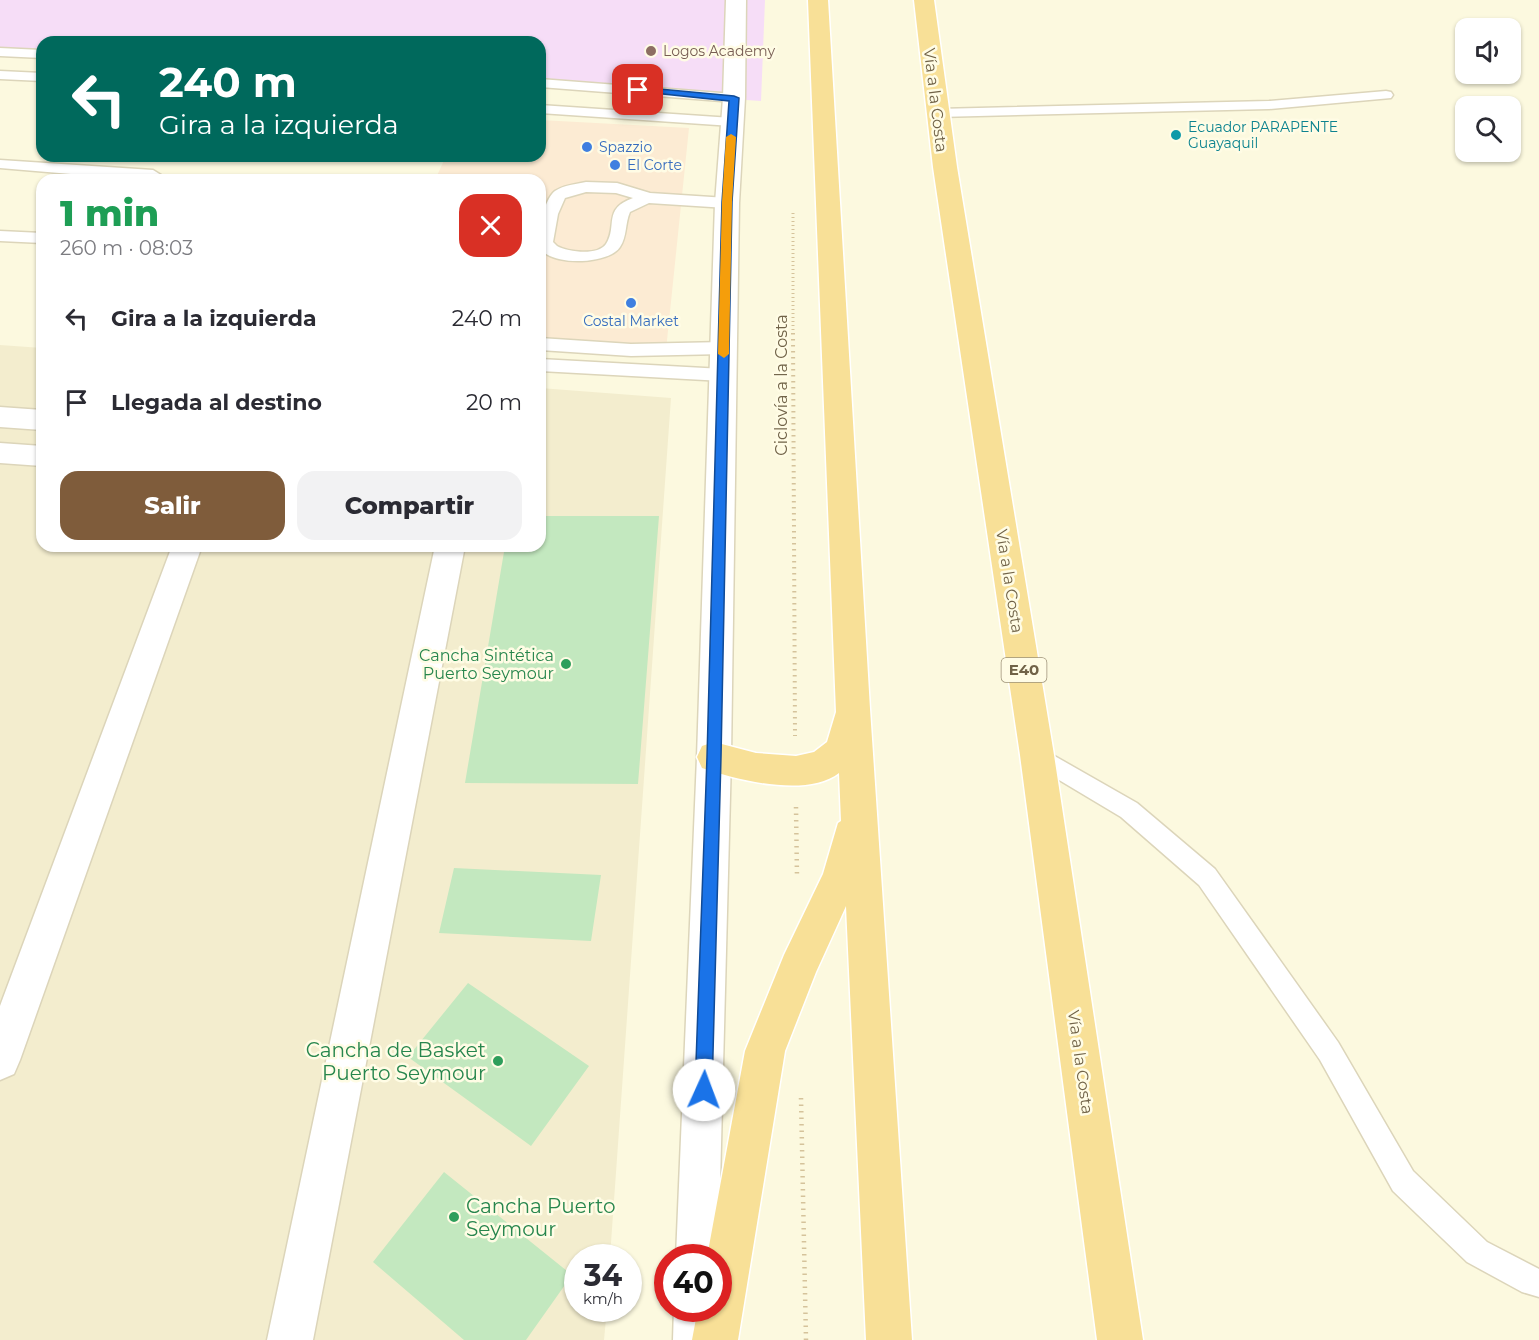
<!DOCTYPE html>
<html lang="es">
<meta charset="utf-8">
<style>
body{margin:0;font-family:Montserrat,sans-serif;background:#f2f2f3;color:#2b2b33;height:100vh;display:flex;flex-direction:column;font-size:22px;white-space:nowrap}
*{box-sizing:border-box;margin:0}
p{font-size:20px;color:#7c7c81}
.icon{flex:none;width:33px;height:33px;fill:none;stroke:currentColor;stroke-width:2;stroke-linecap:round;stroke-linejoin:round}
.map{position:relative;flex:1;overflow:hidden}
.panel{position:absolute;left:36px;top:174px;width:510px;height:378px;display:flex;flex-direction:column;background:#fff;border-radius:18px;box-shadow:0 2px 4px #0004}
.panel>*{flex:none}
.top-card{position:absolute;left:36px;top:36px;width:510px;height:126px;border-radius:18px;box-shadow:0 2px 4px #0004;background:#00695c;color:#fff;overflow:hidden}
.controls{position:absolute;left:1455px;top:18px;display:grid;gap:12px}
.controls a{display:grid;place-items:center;width:66px;height:66px;border-radius:12px;background:#fff;box-shadow:0 2px 4px #0004;font-size:30px}
.speed{position:absolute;left:564px;top:1244px;display:flex;gap:12px;font-size:30px;font-weight:700;text-align:center}
.speed>*{display:grid;place-content:center;width:78px;height:78px;border-radius:50%;background:#fff;box-shadow:0 2px 4px #0004;line-height:1}
.speed small{font-size:15px;font-weight:400}
.speed .limit{border:9px solid #d22;background:#fff;color:#111}
.pin{position:absolute;display:grid;place-items:center;width:51px;height:51px;color:#fff;margin:-26px;border-radius:12px;box-shadow:0 3px 9px #0006}
.me{position:absolute;width:66px;margin:-33px;rotate:2deg;stroke-linejoin:round;filter:drop-shadow(0 0 4px #0008)}
.turn{display:flex;align-items:center;gap:21px;height:126px;padding:0 24px;font-size:27px}
.turn .icon{width:78px;height:78px;stroke-width:2.5}
.turn b{display:block;font-size:42px;line-height:51px}
.round{display:grid;place-items:center;flex:none;width:63px;height:63px;border-radius:18px;background:#f2f2f3}
.overview{display:flex;align-items:center;justify-content:space-between;height:102px;padding:0 24px}
h1{font-size:36px;font-weight:800;line-height:45px;color:#1e9e55}
.action{display:flex;gap:12px;margin-top:auto;padding:12px 24px}
.action a{flex:1;height:69px;border-radius:18px;background:#7f5c3b;color:#fff;font-size:24px;font-weight:800;line-height:69px;text-align:center}
.action a+a{background:#f2f2f3;color:#2b2b33}
ul{padding:0;list-style:none}
li{display:flex;align-items:center;gap:18px;height:84px;padding:0 24px}
li div{flex:1}
li b{display:block;font-size:22px}
li em{font-style:normal}
.map>svg:first-child{display:block}
.residential{fill:#f3edce}
.commercial{fill:#fcebd3}
.education{fill:#f6ddf7}
.green{fill:#c3e8bf}
.lines{fill:none;stroke-linecap:round;stroke-linejoin:round}
.service-casing{stroke:#dcd5ba;stroke-width:3}
.minor-casing{stroke:#dcd5ba;stroke-width:3}
.tertiary-casing{stroke:#dcd5ba;stroke-width:3}
.trunk-casing{stroke:#fff;stroke-width:3}
.path-far2{stroke:#d5c39b;stroke-width:3;stroke-dasharray:1 3;stroke-linecap:butt}
.path-far1{stroke:#d5c39b;stroke-width:4;stroke-dasharray:1.5 4.5;stroke-linecap:butt}
.path{stroke:#d5c39b;stroke-width:4.5;stroke-dasharray:1.5 5;stroke-linecap:butt}
.service{fill:#fff;fill-rule:evenodd}
.minor{fill:#fff;fill-rule:evenodd}
.tertiary{fill:#fff;fill-rule:evenodd}
.trunk{fill:#f8e097;fill-rule:evenodd}
.route{fill:#1a73e8;stroke:#114b97;stroke-width:1.5}
.slow{fill:#f59e0b}
.education-dot{fill:#8d6e63;stroke:#fffce5;stroke-width:2}
.culture-dot{fill:#0f9aa8;stroke:#fffce5;stroke-width:2}
.shop-dot{fill:#3f7fe0;stroke:#fffce5;stroke-width:2}
.leisure-dot{fill:#2e9e5b;stroke:#fffce5;stroke-width:2}
.labels{text-anchor:middle;stroke-width:5;stroke-linejoin:round;paint-order:stroke}
.far-education-label{font-size:14px;fill:#785e54;stroke:#fffce5;text-anchor:start}
.far-culture-label{font-size:14px;fill:#0d838f;stroke:#fffce5;text-anchor:start}
.far-shop-label{font-size:14px;fill:#366cbe;stroke:#fffce5;text-anchor:start}
.shield{fill:#fffce5;stroke:#9c9177;stroke-width:1.5}
.shield-label{font-size:15px;font-weight:bold;fill:#716348}
.street-label{font-size:16px;fill:#716348;stroke:#fffce5}
.leisure-label{font-size:16px;fill:#27864d;stroke:#fffce5;text-anchor:end}
.near-leisure-label{font-size:20px;fill:#27864d;stroke:#fffce5;text-anchor:end}
</style>
<div class="map">
<svg width="1539" height="1340" viewBox="0 0 1539 1340">
<rect width="100%" height="100%" fill="#fcf9df"/>
<!-- residential -->
<path class="residential" d="M0 345 42 348V546H540V388L671 398 610 1257H578V1308H607L604 1340H0Z"/>
<!-- commercial -->
<path class="commercial" d="M540 120 689 128 666 350 540 341V180H435L446 156H540Z"/>
<!-- education -->
<path class="education" d="M0 0H765L761 101 540 86V42H42V52L0 49Z"/>
<!-- green -->
<path class="green" d="M540 516H659L638 784 465 783 505 546H540Z
M454 868 601 875 591 941 439 933Z
M468 983 589 1066 531 1146 408 1057Z
M444 1172 572 1275 526 1340H464L373 1262Z"/>
<g class="lines">
<!-- service casing -->
<g class="service-casing">
<path id="service" d="M0 48 42 50V58L0 56Z
M0 71 42 73V81L0 79Z
M540 79 734 94 741 98 734 102 540 87Z
M1386 91 1391 92 1393 95 1391 98 1269 109 938 117 931 113 938 109 1269 101Z
M540 105 732 118 739 122 732 126 540 113Z
M0 160 153 170 161 175 158 180H142L0 168Z
M586 182 617 183 650 193 727 198 735 203 727 208 649 203 630 212C625 223 627 237 620 247 609 264 556 266 543 251 533 241 544 199 555 191 564 185 576 184 586 182ZM586 192 616 193 633 198C602 209 618 226 606 244 598 256 568 252 557 246L553 242 558 214 565 198Z
M0 231 42 233V243L0 241Z
M540 338 631 344 724 342 730 344 733 348 730 352 724 354 631 356 540 350Z
M540 359 723 369 729 371 732 375 729 379 723 381 540 371Z
M1037 746 1137 803 1215 869 1338 1042 1413 1171 1487 1242 1539 1269V1297L1522 1292 1467 1262 1393 1191 1320 1060 1199 885 1121 817 1029 762 1026 755 1029 748Z"/>
</g>
<!-- minor casing -->
<g class="minor-casing">
<path id="minor" d="M0 407 42 410V430L0 427Z
M0 443 42 446V466L0 463Z
M172 546H202L20 1060 14 1074 0 1080V1006Z
M435 546H465L313 1340H267Z"/>
</g>
<!-- tertiary casing -->
<g class="tertiary-casing">
<path id="tertiary" d="M726 0H746L745 98 739 203 731 757 718 1261V1257H676L697 757 715 203 723 98Z
M718 1306 719 1340H673L674 1308H718Z"/>
</g>
<!-- trunk casing -->
<g class="trunk-casing">
<path id="trunk" d="M808 0H828L870 709 912 1340H866L846 906 816 972 785 1051 738 1340H692L698 1308H718V1257H707L745 1051 784 955 823 874 838 823 841 821 839 773C807 798 737 780 702 768L697 757 702 746 714 742 756 753 796 756 814 752 827 742 836 712Z
M914 0H934L957 167 1054 755 1143 1340H1097L1020 755 933 167Z"/>
</g>
<!-- path-far2 -->
<path class="path-far2" d="M793 213V334"/>
<!-- path-far1 -->
<path class="path-far1" d="M793 333 795 736"/>
<!-- path -->
<path class="path" d="M796 807 797 877
M801 1098 806 1340"/>
<!-- service -->
<use href="#service" class="service"/>
<!-- minor -->
<use href="#minor" class="minor"/>
<!-- tertiary -->
<use href="#tertiary" class="tertiary"/>
<!-- trunk -->
<use href="#trunk" class="trunk"/>
</g>
<!-- route -->
<path class="route" d="M638 87 734 96 739 98 732 202 721 757 712 1090 710 1096 704 1099 698 1096 695 1090 707 757 722 202 729 101 635 91V88Z"/>
<!-- slow -->
<path class="slow" d="M731 134 736 137 732 202 729 354 724 358 718 354 722 202 726 137Z"/>
<!-- markers -->
<circle class="education-dot" cx="651" cy="51" r="6"/>
<circle class="culture-dot" cx="1176" cy="135" r="6"/>
<g class="shop-dot">
<circle cx="587" cy="147" r="6"/>
<circle cx="615" cy="165" r="6"/>
<circle cx="631" cy="303" r="6"/>
</g>
<g class="leisure-dot">
<circle cx="566" cy="664" r="6"/>
<circle cx="498" cy="1061" r="6"/>
<circle cx="454" cy="1217" r="6"/>
</g>
<g class="labels">
<!-- far-education labels -->
<g class="far-education-label">
<text x="663" y="56">Logos Academy</text>
</g>
<!-- far-culture labels -->
<g class="far-culture-label">
<text x="1188" y="132">Ecuador PARAPENTE<tspan x="1188" dy="16">Guayaquil</tspan></text>
</g>
<!-- far-shop labels -->
<g class="far-shop-label">
<text x="599" y="152">Spazzio</text>
<text x="627" y="170">El Corte</text>
<text x="631" y="326" text-anchor="middle">Costal Market</text>
</g>
<!-- shield labels -->
<rect class="shield" x="1001.5" y="658" width="45" height="24" rx="4.5"/>
<g class="shield-label">
<text x="1024" y="675">E40</text>
</g>
<!-- street labels -->
<g class="street-label">
<text transform="translate(936 100) rotate(83)" y="6">Vía a la Costa</text>
<text transform="translate(781 385) rotate(-90)" y="6">Ciclovía a la Costa</text>
<text transform="translate(1010 581) rotate(81)" y="6">Vía a la Costa</text>
<text transform="translate(1081 1062) rotate(82)" y="6">Vía a la Costa</text>
</g>
<!-- leisure labels -->
<g class="leisure-label">
<text x="554" y="661">Cancha Sintética<tspan x="554" dy="18">Puerto Seymour</tspan></text>
</g>
<!-- near-leisure labels -->
<g class="near-leisure-label">
<text x="486" y="1057">Cancha de Basket<tspan x="486" dy="23">Puerto Seymour</tspan></text>
<text x="466" y="1213" text-anchor="start">Cancha Puerto<tspan x="466" dy="23">Seymour</tspan></text>
</g>
</g>
</svg>
<div class="controls">
<a><svg class="icon" aria-label="sound" viewBox="0 0 24 24"><path d="M4 9h4l5-4v14l-5-4H4zM17 9q2 3 0 6"/></svg></a>
<a><svg class="icon" aria-label="search" viewBox="0 0 24 24"><circle cx="10" cy="10" r="6"/><path d="M15 15l6 6"/></svg></a>
</div>
<div class="speed"><div>34<small>km/h</small></div><div class="limit">40</div></div>
<div class="pin" style="left:638px;top:90px;background:#d93025"><svg class="icon" aria-label="arrive" viewBox="0 0 24 24"><path d="M6 21V4h12l-3 4 3 4H6"/></svg></div>
<svg class="me" style="left:704px;top:1090px" viewBox="-20 -20 40 40"><circle r="19" fill="#fff"/><path d="M0-13L10 11 0 6-10 11z" fill="#1a73e8"/></svg>
<div class="top-card">
<div class="turn"><svg class="icon" aria-label="left" viewBox="0 0 24 24"><path d="M17 20v-9H6M10 6l-5 5 5 5"/></svg><div><b>240 m</b>Gira a la izquierda</div></div>
</div>
<section class="panel">
<div class="overview"><div><h1>1 min</h1><p>260 m · 08:03</p></div><a class="round" style="background:#d93025;color:#fff"><svg class="icon" aria-label="close" viewBox="0 0 24 24"><path d="M6 6l12 12M18 6L6 18"/></svg></a></div>
<ul>
<li><svg class="icon" aria-label="left" viewBox="0 0 24 24"><path d="M17 20v-9H6M10 6l-5 5 5 5"/></svg><div><b>Gira a la izquierda</b></div><em>240 m</em></li>
<li><svg class="icon" aria-label="arrive" viewBox="0 0 24 24"><path d="M6 21V4h12l-3 4 3 4H6"/></svg><div><b>Llegada al destino</b></div><em>20 m</em></li>
</ul>
<div class="action"><a>Salir</a><a>Compartir</a></div>
</section>
</div>
